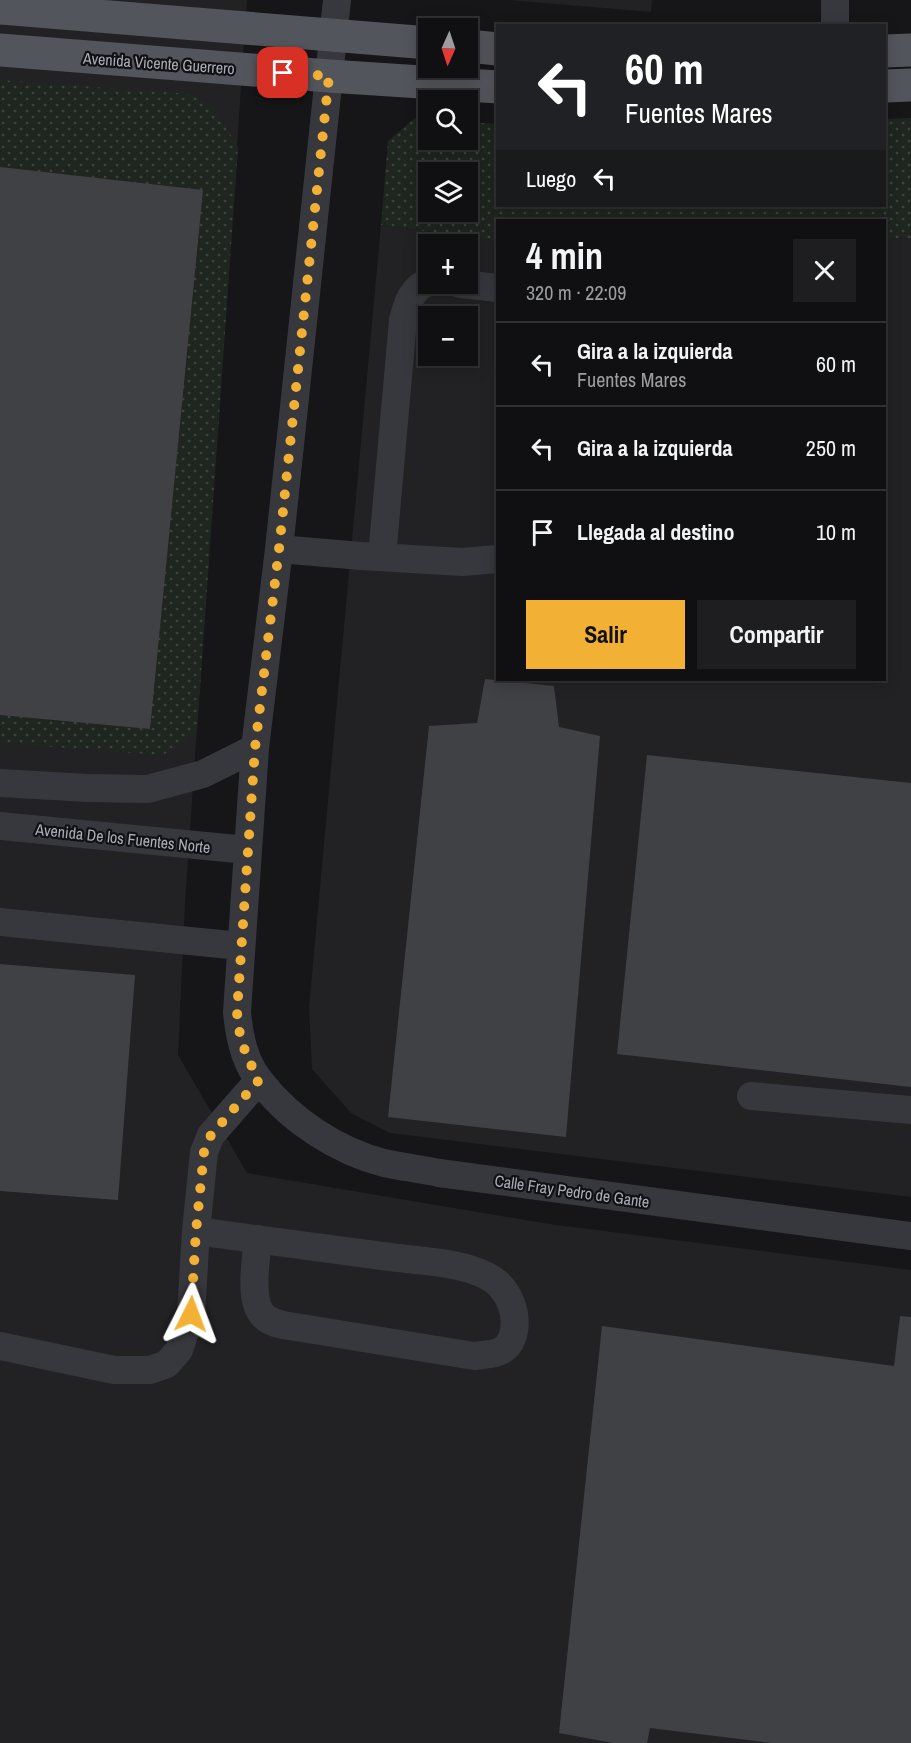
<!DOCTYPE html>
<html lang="es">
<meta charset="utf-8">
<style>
body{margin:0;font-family:"Archivo Narrow",sans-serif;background:#1e1e20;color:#f1f3f6;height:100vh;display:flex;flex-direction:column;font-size:22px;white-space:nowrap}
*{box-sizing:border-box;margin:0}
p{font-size:20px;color:#9c9d9f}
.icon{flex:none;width:33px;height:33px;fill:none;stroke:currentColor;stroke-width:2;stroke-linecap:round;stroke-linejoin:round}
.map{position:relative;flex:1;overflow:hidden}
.panel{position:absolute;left:496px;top:219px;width:390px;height:462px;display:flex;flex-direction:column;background:#101012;border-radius:0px;box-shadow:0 3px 15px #0003,0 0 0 2px #303032}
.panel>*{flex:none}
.banner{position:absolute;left:496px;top:24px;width:390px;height:183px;border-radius:0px;box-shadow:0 3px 15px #0003,0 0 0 2px #303032;background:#202124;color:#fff;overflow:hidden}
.needle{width:39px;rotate:183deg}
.buttons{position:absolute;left:418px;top:18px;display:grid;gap:12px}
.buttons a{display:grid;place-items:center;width:60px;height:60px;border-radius:0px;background:#101012;box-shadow:0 3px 15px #0003,0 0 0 2px #303032;font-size:30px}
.pin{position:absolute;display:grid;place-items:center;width:51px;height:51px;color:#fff;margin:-26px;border-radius:12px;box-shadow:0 3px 9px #0006}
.me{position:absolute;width:66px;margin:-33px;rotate:3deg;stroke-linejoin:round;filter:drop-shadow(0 0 4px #0008)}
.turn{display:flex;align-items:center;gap:21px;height:126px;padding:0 30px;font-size:27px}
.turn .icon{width:78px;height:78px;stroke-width:2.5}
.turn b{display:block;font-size:42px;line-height:51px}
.then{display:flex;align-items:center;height:57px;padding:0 30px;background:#0003;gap:12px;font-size:22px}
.round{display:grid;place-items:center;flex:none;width:63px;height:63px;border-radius:0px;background:#1e1e20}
.headline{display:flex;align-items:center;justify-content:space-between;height:102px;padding:0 30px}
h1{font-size:36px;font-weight:800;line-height:45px}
.button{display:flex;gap:12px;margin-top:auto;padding:12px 30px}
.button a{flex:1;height:69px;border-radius:0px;background:#f2b134;color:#111;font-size:24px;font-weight:800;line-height:69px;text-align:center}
.button a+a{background:#1e1e20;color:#f1f3f6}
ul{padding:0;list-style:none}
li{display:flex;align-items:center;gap:18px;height:84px;padding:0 30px;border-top:2px solid #303032}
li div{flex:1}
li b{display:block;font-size:22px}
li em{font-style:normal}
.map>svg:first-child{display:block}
.built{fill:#222225;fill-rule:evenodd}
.grass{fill:url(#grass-dots);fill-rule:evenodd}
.building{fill:#404145}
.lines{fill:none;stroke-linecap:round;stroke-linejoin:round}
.minor{stroke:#37383d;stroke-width:28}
.major{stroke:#53555c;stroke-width:33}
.route{stroke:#f2b134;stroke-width:10;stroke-dasharray:0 18}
.labels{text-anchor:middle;stroke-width:4.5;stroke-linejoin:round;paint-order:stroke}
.street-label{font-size:16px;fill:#a8adb8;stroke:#111113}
</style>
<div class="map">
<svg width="911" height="1743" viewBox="0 0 911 1743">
<defs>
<pattern id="grass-dots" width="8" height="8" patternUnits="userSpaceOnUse" patternTransform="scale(1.5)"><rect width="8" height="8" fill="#1e261f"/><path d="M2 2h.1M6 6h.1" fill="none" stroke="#3c433d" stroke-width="1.8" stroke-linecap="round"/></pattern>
</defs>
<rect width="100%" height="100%" fill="#161618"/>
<!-- built -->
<path class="built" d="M0 0H247L185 903 178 1055 247 1173 549 1224 911 1270V1743H0Z
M509 0H652L651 12Z
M381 225 498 241V680H885V239L911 238V1197L390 1133 351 1113 312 1069 309 1007ZM429 244H468V284H429ZM429 316H468V356H429Z"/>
<!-- grass -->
<path class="grass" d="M0 80 190 94 213 107 238 147 197 731 163 755 0 743Z
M415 118 429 119V140H468V122L498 124V206H885V119L911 118V238L885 239V220H498V241L381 225 388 141ZM429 172H468V212H429Z"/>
<!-- building -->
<path class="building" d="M0 167 203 190 150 729 0 715Z
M485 679 554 686 559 727 600 736 566 1137 388 1117 429 726 477 723Z
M647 755 911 783V1087L617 1054Z
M0 964 135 975 118 1200 0 1191Z
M900 1316 911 1317V1743H772L650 1728 647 1743H613L559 1733 602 1326 894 1366Z"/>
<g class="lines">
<!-- minor -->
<path class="minor" d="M337 0 279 549 255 748 237 1012C239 1036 244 1062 260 1081 290 1120 337 1151 384 1163 402 1167 421 1169 439 1173L911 1236
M835 26V0
M460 284 498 288
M279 549 361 556 462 562 498 559
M382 557 403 320C407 304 412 287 429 282
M0 783 88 788 148 789 203 774 255 748
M0 826 247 850
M0 922 240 946
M751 1096 911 1110
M196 1231C260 1240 325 1248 390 1257 419 1261 461 1262 487 1276 509 1287 520 1316 512 1338 506 1355 489 1354 474 1356L283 1325C275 1323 267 1321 262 1314 249 1299 256 1259 258 1239
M0 1346 114 1370H150L167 1364 179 1350 191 1314 196 1231 204 1152 211 1135 259 1080"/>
<!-- major -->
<path class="major" d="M0 8 429 43
M468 46 498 49
M0 50 329 76 498 87
M885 51 911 50
M885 86 911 85"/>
</g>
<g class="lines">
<!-- route -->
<path class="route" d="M191 1314 196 1231 204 1152 211 1135 259 1080C246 1056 239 1040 237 1012L255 748 279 549 329 76 283 73"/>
</g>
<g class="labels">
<!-- street labels -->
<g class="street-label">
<text transform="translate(159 63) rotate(4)" y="6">Avenida Vicente Guerrero</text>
<text transform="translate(123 838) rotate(6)" y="6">Avenida De los Fuentes Norte</text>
<text transform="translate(572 1191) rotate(8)" y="6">Calle Fray Pedro de Gante</text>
</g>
</g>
</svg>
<div class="buttons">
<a><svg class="needle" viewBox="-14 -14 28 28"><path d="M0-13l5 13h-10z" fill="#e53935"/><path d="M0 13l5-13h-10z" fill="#9c9d9f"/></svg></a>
<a><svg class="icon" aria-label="search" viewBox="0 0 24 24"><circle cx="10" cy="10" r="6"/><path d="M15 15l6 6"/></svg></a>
<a><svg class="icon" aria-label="layers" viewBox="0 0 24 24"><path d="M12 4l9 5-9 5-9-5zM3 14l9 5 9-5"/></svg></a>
<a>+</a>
<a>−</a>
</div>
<div class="pin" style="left:283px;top:73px;background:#d93025"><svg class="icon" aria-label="arrive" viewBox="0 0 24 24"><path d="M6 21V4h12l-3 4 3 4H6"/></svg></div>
<svg class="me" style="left:191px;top:1314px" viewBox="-20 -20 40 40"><path d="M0-17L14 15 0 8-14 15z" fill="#f2b134" stroke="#fff" stroke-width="4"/></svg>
<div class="banner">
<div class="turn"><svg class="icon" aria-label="left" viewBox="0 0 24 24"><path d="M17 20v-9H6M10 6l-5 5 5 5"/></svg><div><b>60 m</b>Fuentes Mares</div></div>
<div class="then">Luego<svg class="icon" aria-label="left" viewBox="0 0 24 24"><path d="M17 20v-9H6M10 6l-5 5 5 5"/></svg></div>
</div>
<section class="panel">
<div class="headline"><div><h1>4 min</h1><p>320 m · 22:09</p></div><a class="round"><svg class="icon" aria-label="close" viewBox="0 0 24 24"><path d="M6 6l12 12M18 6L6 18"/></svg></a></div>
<ul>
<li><svg class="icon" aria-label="left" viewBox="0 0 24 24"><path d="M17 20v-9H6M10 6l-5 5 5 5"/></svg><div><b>Gira a la izquierda</b><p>Fuentes Mares</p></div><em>60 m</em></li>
<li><svg class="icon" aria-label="left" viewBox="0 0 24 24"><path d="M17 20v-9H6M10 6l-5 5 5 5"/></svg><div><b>Gira a la izquierda</b></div><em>250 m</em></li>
<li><svg class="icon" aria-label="arrive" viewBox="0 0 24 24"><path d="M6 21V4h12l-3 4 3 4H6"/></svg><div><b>Llegada al destino</b></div><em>10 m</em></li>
</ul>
<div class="button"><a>Salir</a><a>Compartir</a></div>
</section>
</div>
